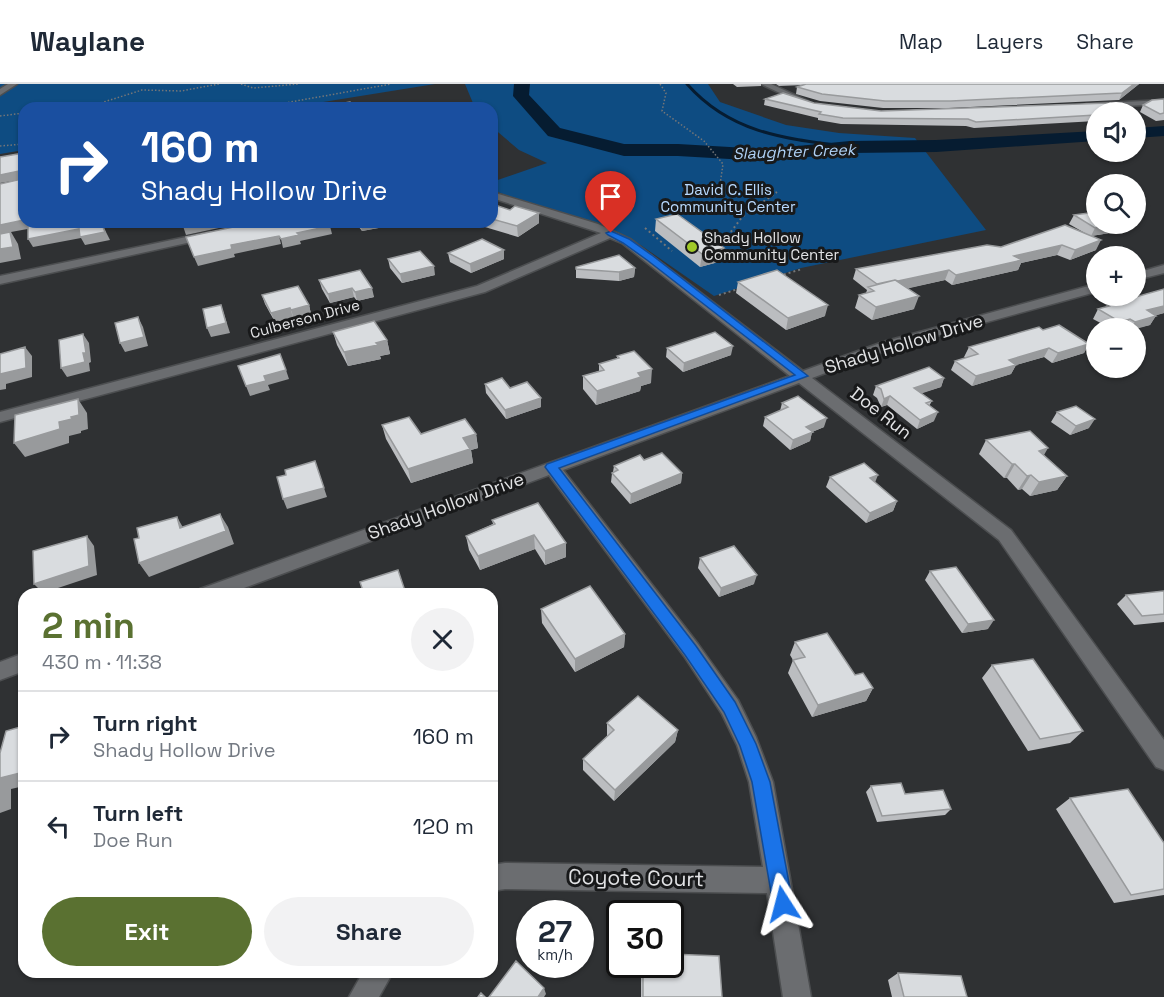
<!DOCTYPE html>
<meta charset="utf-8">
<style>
body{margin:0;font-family:"Space Grotesk",sans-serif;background:#f2f2f3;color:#1f2937;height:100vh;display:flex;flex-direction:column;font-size:22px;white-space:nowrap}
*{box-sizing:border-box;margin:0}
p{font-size:20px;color:#747a83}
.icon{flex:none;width:33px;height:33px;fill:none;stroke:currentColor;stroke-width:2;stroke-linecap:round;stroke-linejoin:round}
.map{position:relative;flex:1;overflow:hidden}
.sheet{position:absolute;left:18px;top:504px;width:480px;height:390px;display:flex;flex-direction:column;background:#fff;border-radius:18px;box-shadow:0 2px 4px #0004}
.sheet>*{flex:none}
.banner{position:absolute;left:18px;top:18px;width:480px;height:126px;border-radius:18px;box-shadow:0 2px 4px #0004;background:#1a4fa0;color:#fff;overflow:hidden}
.fabs{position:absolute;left:1086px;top:18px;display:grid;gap:12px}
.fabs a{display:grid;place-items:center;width:60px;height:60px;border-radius:50%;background:#fff;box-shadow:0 2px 4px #0004;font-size:30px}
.speed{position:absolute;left:516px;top:816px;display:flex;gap:12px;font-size:30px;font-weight:700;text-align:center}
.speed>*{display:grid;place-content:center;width:78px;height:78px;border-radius:50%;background:#fff;box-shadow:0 2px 4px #0004;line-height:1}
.speed small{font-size:15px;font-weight:400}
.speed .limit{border:3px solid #111;border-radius:9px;background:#fff;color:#111}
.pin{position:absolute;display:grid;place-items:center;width:51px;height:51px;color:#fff;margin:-62px -26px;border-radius:50% 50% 50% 0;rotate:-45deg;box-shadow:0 0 6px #0007}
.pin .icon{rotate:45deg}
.me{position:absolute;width:66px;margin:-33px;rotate:351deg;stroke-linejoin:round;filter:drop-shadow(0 0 4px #0008)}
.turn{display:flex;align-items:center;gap:21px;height:126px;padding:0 24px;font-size:27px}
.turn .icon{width:78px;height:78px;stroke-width:2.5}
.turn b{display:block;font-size:42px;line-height:51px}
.round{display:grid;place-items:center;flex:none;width:63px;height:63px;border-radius:32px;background:#f2f2f3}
.head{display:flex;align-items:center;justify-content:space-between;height:102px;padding:0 24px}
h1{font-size:36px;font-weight:700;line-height:45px;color:#5a7131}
.primary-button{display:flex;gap:12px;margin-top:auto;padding:12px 24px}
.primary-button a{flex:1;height:69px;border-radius:36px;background:#5a7131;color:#fff;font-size:24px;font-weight:700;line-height:69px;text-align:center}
.primary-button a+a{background:#f2f2f3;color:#1f2937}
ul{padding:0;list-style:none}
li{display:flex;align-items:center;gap:18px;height:90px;padding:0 24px;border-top:2px solid #e0e1e3}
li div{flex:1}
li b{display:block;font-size:22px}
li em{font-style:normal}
header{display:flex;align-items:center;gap:36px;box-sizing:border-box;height:84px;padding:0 30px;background:#fff;border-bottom:2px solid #e0e1e3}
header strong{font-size:28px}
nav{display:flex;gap:33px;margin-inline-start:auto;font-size:21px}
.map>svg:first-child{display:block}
.green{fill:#0e4c82}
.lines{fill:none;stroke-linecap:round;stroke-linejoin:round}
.stream{stroke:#061c31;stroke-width:3}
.river{fill:#061c31;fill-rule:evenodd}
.minor-casing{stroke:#4c4e50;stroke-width:3}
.path-far1{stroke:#747678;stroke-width:1.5;stroke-dasharray:1.5 2;stroke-linecap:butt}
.path{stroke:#747678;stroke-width:2;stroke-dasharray:2 3;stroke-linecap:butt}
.minor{fill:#6b6d70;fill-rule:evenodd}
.wall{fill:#bbbdc0}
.shaded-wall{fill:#989a9c}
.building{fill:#d9dcdf;stroke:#989a9c;stroke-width:1.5}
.route{fill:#1a73e8;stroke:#114b97;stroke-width:1.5}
.poi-dot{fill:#a1c929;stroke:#18191a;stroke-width:2}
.labels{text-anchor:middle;stroke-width:6;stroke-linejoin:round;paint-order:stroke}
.far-park-label{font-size:15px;fill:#b8daff;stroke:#18191a}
.far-poi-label{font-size:15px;fill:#e2e3e5;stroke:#18191a;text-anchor:start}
.far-street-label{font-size:15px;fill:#e2e3e5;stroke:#18191a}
.far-water-label{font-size:16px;font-style:italic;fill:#afd1f6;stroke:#18191a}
.street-label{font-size:18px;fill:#e2e3e5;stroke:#18191a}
.near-street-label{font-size:21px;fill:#e2e3e5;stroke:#18191a}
</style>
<header>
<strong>Waylane</strong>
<nav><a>Map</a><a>Layers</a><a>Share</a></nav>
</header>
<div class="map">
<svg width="1164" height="913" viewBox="0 0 1164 913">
<rect width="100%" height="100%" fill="#2f3133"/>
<!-- green -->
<path class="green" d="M0 0H435L286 24H24V66L0 70Z
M465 0H708L720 18 786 41 839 49 915 54 986 146 801 184 714 212 639 160 492 106V98L547 79 519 66 492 43V24H475Z"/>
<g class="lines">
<!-- stream -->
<path class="stream" d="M687 0C731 50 787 55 850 63"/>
<!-- river -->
<path class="river" d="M514 0H530L529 11 560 44 624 60H678L766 65 850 57 936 56 1096 47V57L936 68 850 69 766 77 678 72H624L548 52 513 12Z
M1164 42V52L1136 54V44Z"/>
<!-- minor casing -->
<g class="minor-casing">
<path id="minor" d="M8 0H17L0 11V5Z
M761 0H771L808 17 801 19Z
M1164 16V20L1086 24 1082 22 1086 20Z
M492 108 598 140 630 155 803 287 883 258 1096 200V208L893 264 812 294 1011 446 1164 656V686L1156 683 999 456 799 299 563 386 698 560 738 616 756 653 773 698 811 913H783L767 809 505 805 492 807V781L505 779 763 783 749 698 737 661 722 630 684 572 549 391 228 510H197L200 505 790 292 622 159 610 154 485 208 0 338V328L477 202 601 149 492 114Z
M210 148 216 151 214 153 0 200V192Z
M1164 181V189L1136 196V189Z
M24 569V587L0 596V578Z
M363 888H393L379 913H349Z"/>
</g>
<!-- path-far1 -->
<path class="path-far1" d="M241 0 253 4 298 0
M660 0 666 9 662 27 704 57 723 80 720 101
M63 24 91 22 142 6 181 7 219 0
M257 24 391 0
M0 32 24 29
M0 62 24 60"/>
<!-- path -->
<path class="path" d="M645 144 672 167
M714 157 727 153 742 133 777 108
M779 192 802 185
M719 211 741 204"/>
<!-- minor -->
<use href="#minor" class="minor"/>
</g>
<!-- wall -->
<path class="wall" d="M733 0H761V2L737 3Z
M776 0H1139L1119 16 949 24H883L820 17 796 10 797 3 805 1 779 2Z
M765 15 814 19 881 27 1109 19 1106 25 1104 27 1096 28V37L974 44 966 42 841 40 818 36V34L764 21Z
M1164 15V36L1156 37 1140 28 1143 21Z
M492 120 510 126 539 129V139L518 153 468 138H492Z
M1074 131 1096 140H1133L1129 146 1091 152 1096 166 1070 176 1057 171 1021 179 1018 186 952 201 945 196 908 204 914 225 872 236 855 224 859 211 866 209 867 206 853 195 856 185 1001 163 1090 152 1069 140Z
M656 135 724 164 722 177 700 183 655 147Z
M355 138H384H383L384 143 362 147Z
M504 166V175L471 189 450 178 448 169Z
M388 175 435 191 402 199 390 184Z
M576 183 635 184 634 193 619 197 576 194Z
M360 186 374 213 357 217 354 213 330 219 322 205 319 196Z
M738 198 825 232 786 246 736 209Z
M1164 205V229L1156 231 1150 241 1136 244H1110L1093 235 1098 225 1105 224 1107 221Z
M262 211 309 221 311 230 294 235 293 233 275 238 265 220Z
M1043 246 1089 260 1084 269 1052 279 1044 273 1016 281 1011 290 972 302 951 286 955 277 966 274 964 273 969 263Z
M333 248 387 256 390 270 380 272 381 275 348 282 337 261Z
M667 264 731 271 683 288 666 273Z
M617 272 651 299 641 302 640 307 596 321 583 305V292L599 287V280L617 275Z
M944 294 941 303 921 309 932 317 929 322 934 337 917 345 887 321 881 323 877 314 873 311 876 302Z
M485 300 510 304 541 314V323L506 335 486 309Z
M782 319 824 343 812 348 810 357 790 366 763 342 765 333 780 327Z
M1057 328 1089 344 1070 351 1051 338Z
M382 341 421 350H476L478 364 471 366 473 379 411 399 386 355Z
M986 356 1044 371 1067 392 1057 406 1030 412 1022 405 1018 406 1007 394H1004L979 370Z
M614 382 682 389 681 399 630 420 611 398 612 389 613 388Z
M830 393 875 398 897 417 893 427 866 439 826 403Z
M538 419 566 473 545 481 535 465 480 486 469 466 466 452 493 440 492 436Z
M700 474 754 500 719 513 698 484Z
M930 487 988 545 962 549 925 496Z
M1164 507V538L1134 541 1117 520 1126 511Z
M541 525 625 550 624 563 575 588 542 539Z
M795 558 855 591 873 604 866 617 812 633 788 589 793 576 790 571Z
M992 581 1083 647 1070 659 1028 667 982 594Z
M607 639 678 646 675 658 614 717 583 686V675L607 652Z
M871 702 905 710 951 725 945 731 877 738 866 708Z
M1070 714 1164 759V811L1114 819 1056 725Z
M641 880H670L722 913H641Z
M898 889 967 913H892L888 896Z"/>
<!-- shaded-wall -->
<path class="shaded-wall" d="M1134 0H1139L1119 16 1122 9Z
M1109 19 1106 25 1102 28V24Z
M492 60H493L494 68H492Z
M19 87 24 95 0 99V91Z
M539 129V139L518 153 517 142Z
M24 136V138H30L33 144 11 148 18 160 21 175 0 179V141Z
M101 138 110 156 85 161 81 154 33 163 28 155Z
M204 138H247L186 151 183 142Z
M366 138H384H383L384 143 362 147 360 139Z
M1120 140H1133L1129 146 1091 152 1095 144Z
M330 142 332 150 300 157 301 160 283 164 281 155 297 149Z
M279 152 281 160 234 170 235 173 198 182 194 173 231 161Z
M1101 156 1096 166 1070 176 1075 166Z
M1062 161 1057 171 1021 179 1018 186 952 201 956 191 1014 172Z
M724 164 722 177 700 183 702 170Z
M504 166V175L471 189 470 180Z
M434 182 435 191 402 199 400 190Z
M635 184 634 193 619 197V188Z
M949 186 945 196 875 212 879 201Z
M352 204 354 213 330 219 328 210Z
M372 204 374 213 357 217 355 208Z
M919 212 914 225 872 236 876 223Z
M221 221 224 230 230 249 211 253 207 244Z
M309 221 311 230 294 235 291 226Z
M828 221 825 232 786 246 788 234Z
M1164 222V229L1141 236 1147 226Z
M290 224 293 233 275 238 271 229Z
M1156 232 1150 241 1136 245 1130 244 1135 238Z
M138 233 143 243 148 262 125 268 120 259Z
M1130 235 1124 244H1116L1120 238Z
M83 250 89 259 91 278 89 279 90 287 67 293 61 284 83 269Z
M387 256 390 270 380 272 381 275 348 282 344 268Z
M1089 260 1084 269 1052 279 1058 269Z
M733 262 731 271 683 288 684 279Z
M25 263 32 272V293L6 300V305L0 306V290Z
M1049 264 1044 273 1016 281 1011 290 972 302 976 292 1009 276Z
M652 285 651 299 641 302 640 307 596 321 597 307 638 289Z
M286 286 289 295 268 301 270 306 250 312 246 302 264 292Z
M944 294 941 303 911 313 914 304Z
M890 312 887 321 881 323 884 315Z
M541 314V323L506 335 505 326Z
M78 315 87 329 88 345 81 347V349L69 352V359L25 373 14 359 71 333Z
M938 328 934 337 917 345 920 336Z
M827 334 824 343 812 348 810 357 790 366 793 356 806 343Z
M1095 335 1089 344 1070 351 1076 342Z
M476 350 478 364 471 366 473 379 411 399 408 385 463 354Z
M1048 364 1040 378 1039 367Z
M315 377 327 413 287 425 283 415Z
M1012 380H1015L1007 394H1004Z
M682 389 681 399 630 420 631 410Z
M878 391 874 401 870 394Z
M1031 391 1022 405 1018 406 1027 392Z
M1067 392 1057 406 1030 412 1039 398Z
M897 417 893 427 866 439 870 429Z
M220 430 228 443 234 460 149 493 139 479Z
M177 433 185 447 180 444Z
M534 451 535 465 480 486 478 472Z
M87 452 94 462 97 491 43 509 34 500Z
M566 459V473L545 481V467Z
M757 491 754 500 719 513 721 504Z
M994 536 988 545 962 549 968 540Z
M625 550 624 563 575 588V575Z
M873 604 866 617 812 633 818 621Z
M678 646 675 658 614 717 615 706Z
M24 688V702L11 705V725L0 729V694Z
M544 904 546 910 544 913H538Z"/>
<!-- building -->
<path class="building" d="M806 0H1134L1122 9 951 17H885L822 10 797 3Z
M783 9 814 19 881 27 1109 19 1102 24 1105 28H1096V31L976 38 968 35 843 34 819 30 821 28 765 15Z
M1164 15V29L1160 30 1143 21 1152 16Z
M350 18 356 24H315Z
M24 69V136L0 141V100L22 95V89L19 87 0 91V73Z
M492 120 510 126 515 122 539 129 517 142 492 135Z
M1096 128V140H1120L1095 144 1074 131Z
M677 130 724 164 702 170 656 135Z
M28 138H101L105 148 80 153 79 145 28 155Z
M181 138H204L183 142Z
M257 138H327L330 142 297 149 299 151 281 155 279 152 231 161 232 165 194 173 186 153Z
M1065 141 1101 156 1075 166 1062 161 1014 172 1022 176 956 191 949 186 898 197 895 196 877 200 856 185 987 161 1001 163Z
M10 148 13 163 0 165V150Z
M482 155 504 166 470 180 448 169Z
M420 167 434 182 400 190 388 175Z
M619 171 635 184 619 188 576 185V183Z
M360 186 372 204 355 208 352 204 328 210 319 196Z
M777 186 828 221 788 234 738 198Z
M895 196 919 212 876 223 859 211 874 207 868 203Z
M298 202 309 221 291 226 290 224 271 229 262 211Z
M1164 205V222L1147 226 1156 232 1135 238 1130 235 1120 238 1098 225 1109 222 1107 221Z
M221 221 226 239 207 244 203 225Z
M138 233 144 253 120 259 115 239Z
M374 237 387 256 376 259 378 261 344 268 333 248Z
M1059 241 1089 260 1058 269 1049 264 1009 276 1016 281 976 292 955 277 978 270 969 263 1039 243 1043 246Z
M715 248 733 262 684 279 667 264Z
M83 250 86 269H83L85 278 61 284 59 256Z
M25 263 26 284 0 290V270Z
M634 267 652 285 638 289 641 293 597 307 583 292 604 286 599 280 619 274 617 272Z
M280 270 286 286 264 292 266 297 246 302 238 282Z
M929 283 944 294 914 304 932 317 926 319 938 328 920 336 890 312 884 315 881 305 876 302Z
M502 294 510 304 527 298 541 314 505 326 485 300Z
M798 312 827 334 806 343 813 348 793 356 765 333 788 323 782 319Z
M78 315 79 331 71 333 72 335 59 338 60 345 14 359 15 331Z
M1076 322 1095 335 1076 342 1057 328Z
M409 333 421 350 465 335 476 350 463 354 470 365 408 385 382 341Z
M1030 347 1048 364 1039 367 1067 392 1039 398 1031 391 1027 392 1015 380H1012L986 356Z
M662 369 682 389 631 410 612 389 618 386 614 382 640 371 644 376Z
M315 377 324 404 283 415 277 393 286 391 285 386Z
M864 379 878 391 870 394 897 417 870 429 830 393Z
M538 419 566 459 545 467 534 451 478 472 466 452 495 440 492 436Z
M220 430 226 447 139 479 134 455 139 454 137 444 177 433 180 444Z
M87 452 89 482 34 500 33 467Z
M734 462 757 491 721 504 700 474Z
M956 483 994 536 968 540 930 487Z
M398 486 406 510H364L360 498Z
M590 502 625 550 575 575 541 525Z
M1164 507V530L1142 532 1126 511Z
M827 549 855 591 863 589 873 604 818 621 793 576 805 573 795 558Z
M1033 575 1083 647 1040 655 992 581Z
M638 612 678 646 615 706 583 675 614 646 607 639Z
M24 642V688L0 694V669L6 647Z
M901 699 905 710 943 706 951 725 882 732 871 702Z
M1128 705 1164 759V805L1131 811 1070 714Z
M670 870 719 872 722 913H643V880H670Z
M516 877 544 904 538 913H489Z
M898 889 961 892 967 913H904Z
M481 909 485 913H478Z"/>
<!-- route -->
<path class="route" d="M611 147 629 155 653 172 808 292 559 384 696 562 735 618 756 660 770 698 793 820 790 827 783 830 776 827 773 820 752 698 740 662 724 628 685 571 545 383 547 380 795 291 647 176 623 159 608 151 606 149Z"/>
<!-- markers -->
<circle class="poi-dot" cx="692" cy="163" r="6"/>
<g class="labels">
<!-- far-park labels -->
<g class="far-park-label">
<text x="728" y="111">David C. Ellis<tspan x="728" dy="17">Community Center</tspan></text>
</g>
<!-- far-poi labels -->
<g class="far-poi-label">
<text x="704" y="159">Shady Hollow<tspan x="704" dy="17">Community Center</tspan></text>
</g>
<!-- far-street labels -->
<g class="far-street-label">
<text transform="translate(305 235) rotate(-15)" y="5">Culberson Drive</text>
</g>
<!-- far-water labels -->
<g class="far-water-label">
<text transform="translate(794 67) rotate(-2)" y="6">Slaughter Creek</text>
</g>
<!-- street labels -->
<g class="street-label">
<text transform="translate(904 260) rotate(-17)" y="6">Shady Hollow Drive</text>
<text transform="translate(881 329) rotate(38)" y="6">Doe Run</text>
<text transform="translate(446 422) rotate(-20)" y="6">Shady Hollow Drive</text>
</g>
<!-- near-street labels -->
<g class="near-street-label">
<text transform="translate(636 794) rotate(1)" y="7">Coyote Court</text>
</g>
</g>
</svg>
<div class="fabs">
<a><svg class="icon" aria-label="sound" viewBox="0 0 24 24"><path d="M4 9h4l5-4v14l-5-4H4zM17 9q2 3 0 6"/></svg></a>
<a><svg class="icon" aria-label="search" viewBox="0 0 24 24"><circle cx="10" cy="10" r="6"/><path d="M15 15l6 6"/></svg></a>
<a>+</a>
<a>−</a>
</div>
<div class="speed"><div>27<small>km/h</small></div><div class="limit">30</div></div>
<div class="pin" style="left:611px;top:149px;background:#d93025"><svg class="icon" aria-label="arrive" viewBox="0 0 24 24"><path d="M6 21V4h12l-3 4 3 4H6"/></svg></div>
<svg class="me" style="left:783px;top:820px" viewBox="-20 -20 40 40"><path d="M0-17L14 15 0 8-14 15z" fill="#1a73e8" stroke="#fff" stroke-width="4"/></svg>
<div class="banner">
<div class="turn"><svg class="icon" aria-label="right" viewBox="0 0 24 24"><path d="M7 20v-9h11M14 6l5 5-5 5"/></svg><div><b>160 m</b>Shady Hollow Drive</div></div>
</div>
<section class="sheet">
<div class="head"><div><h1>2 min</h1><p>430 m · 11:38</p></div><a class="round"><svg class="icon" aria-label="close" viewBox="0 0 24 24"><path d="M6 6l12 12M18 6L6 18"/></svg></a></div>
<ul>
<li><svg class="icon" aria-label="right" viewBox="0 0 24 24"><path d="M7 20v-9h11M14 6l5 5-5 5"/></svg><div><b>Turn right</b><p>Shady Hollow Drive</p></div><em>160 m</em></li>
<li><svg class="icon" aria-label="left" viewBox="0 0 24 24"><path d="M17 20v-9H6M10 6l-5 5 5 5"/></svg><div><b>Turn left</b><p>Doe Run</p></div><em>120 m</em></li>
</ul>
<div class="primary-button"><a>Exit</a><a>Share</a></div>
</section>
</div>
